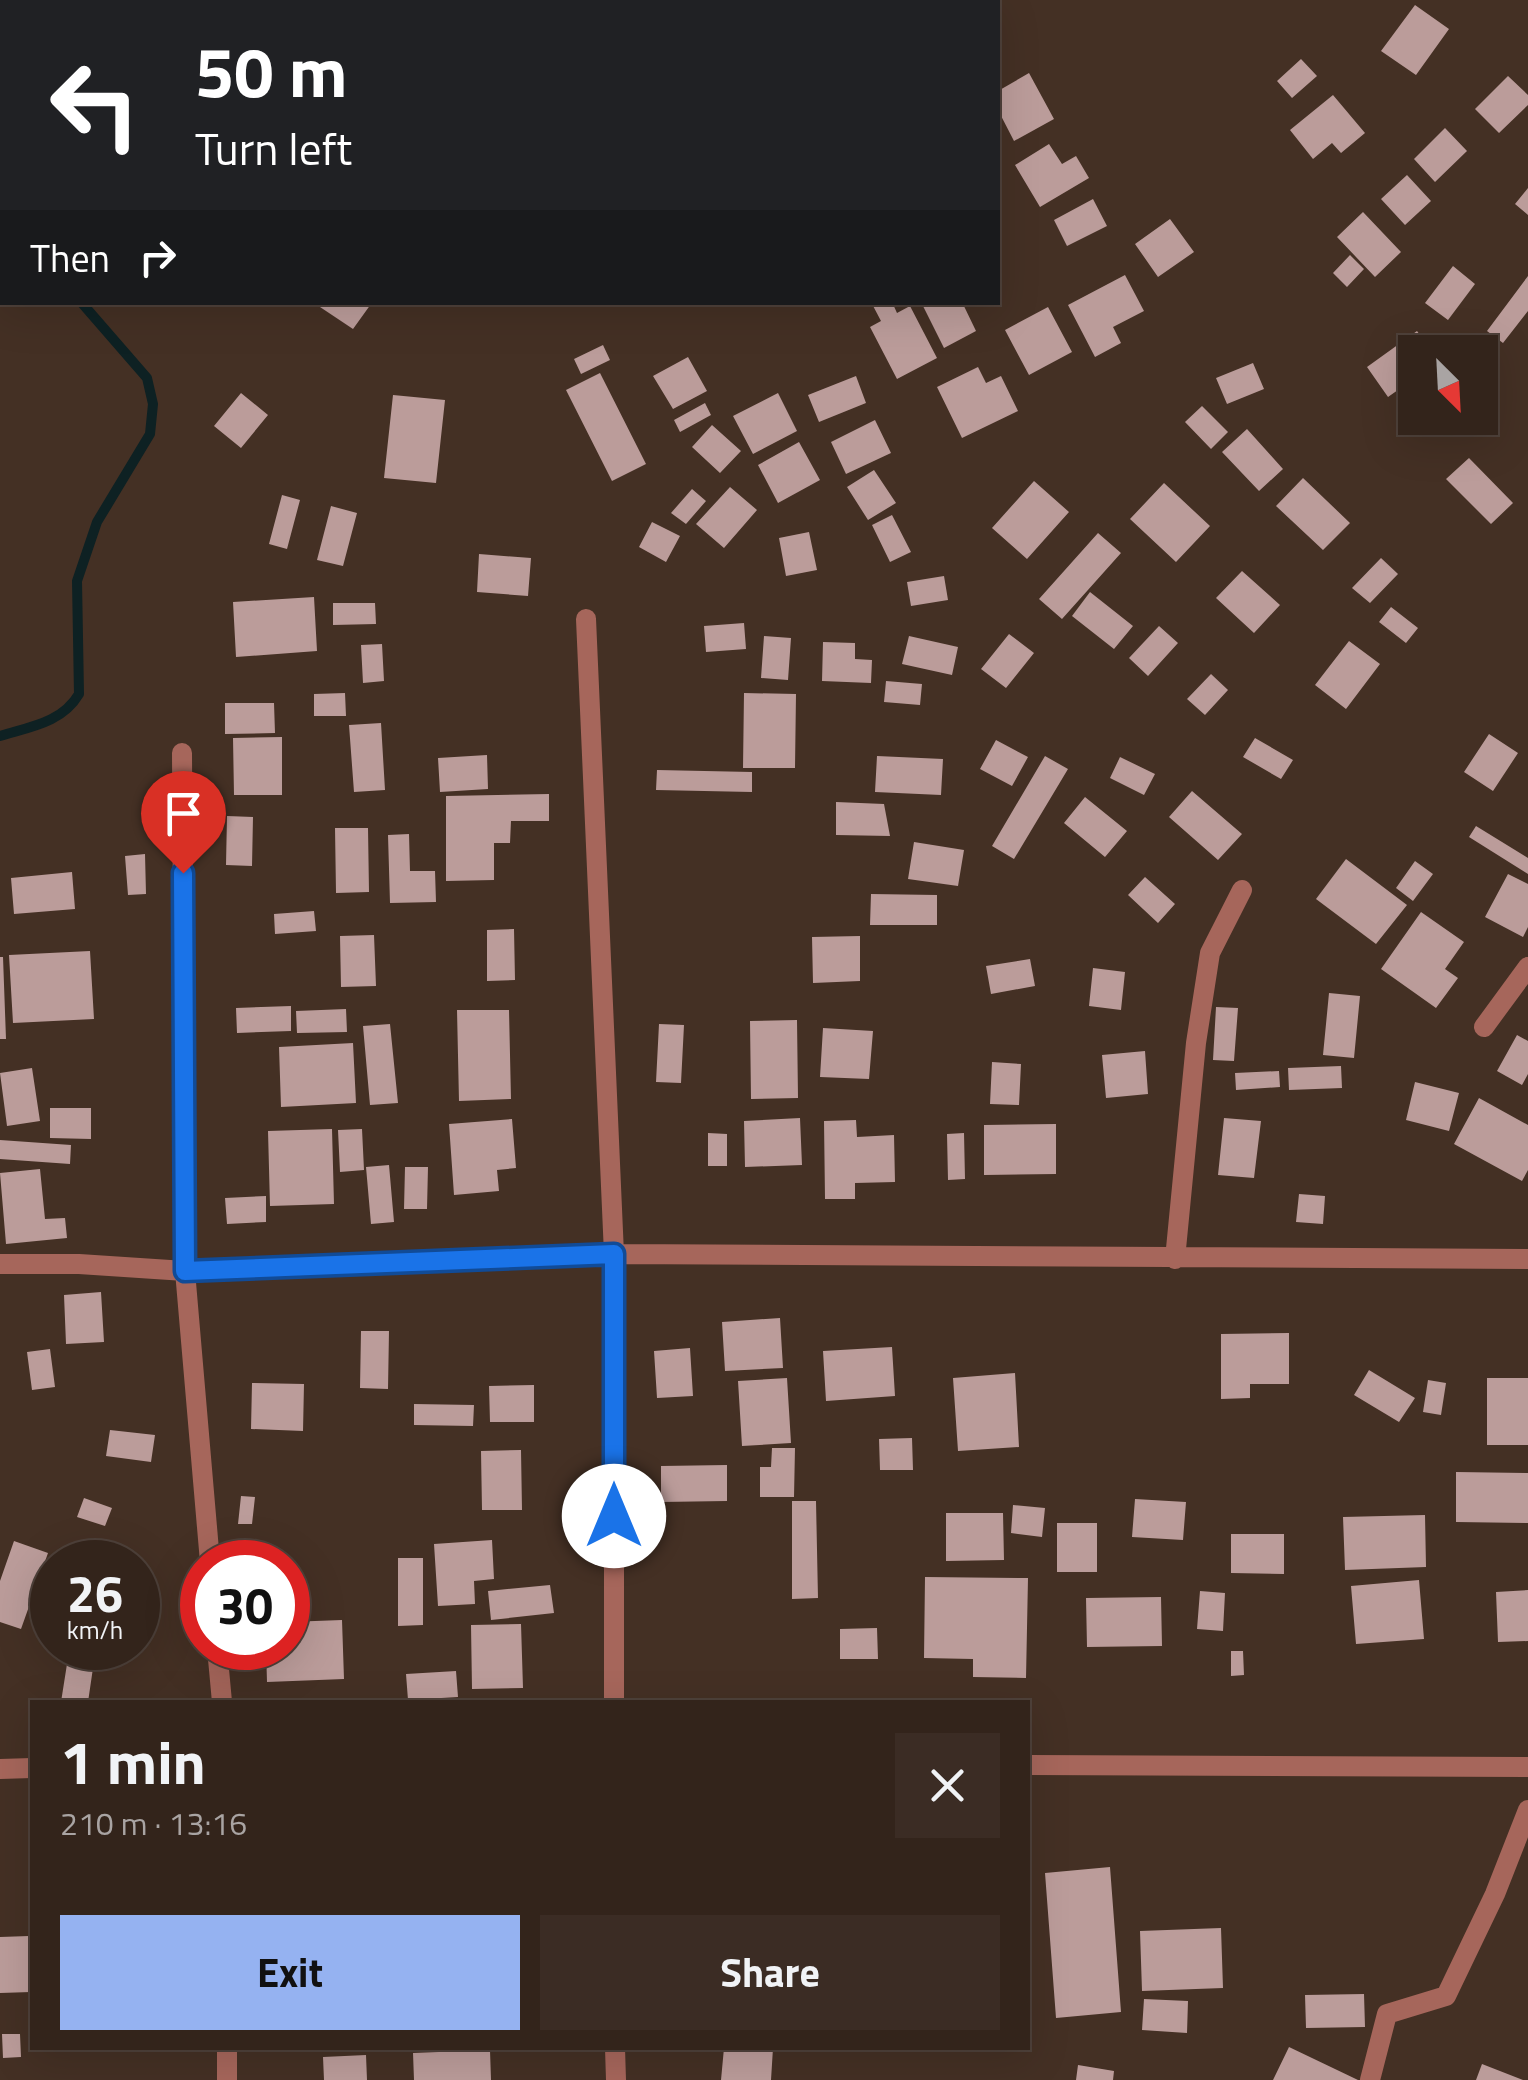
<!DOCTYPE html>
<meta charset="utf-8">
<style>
body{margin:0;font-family:"Titillium Web",sans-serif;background:#3b2c24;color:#f1f3f6;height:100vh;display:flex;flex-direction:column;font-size:38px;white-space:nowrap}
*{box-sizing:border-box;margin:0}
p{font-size:32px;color:#a9a4a3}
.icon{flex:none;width:55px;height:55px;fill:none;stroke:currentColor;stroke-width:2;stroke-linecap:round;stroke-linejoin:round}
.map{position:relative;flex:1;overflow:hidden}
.panel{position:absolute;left:30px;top:1700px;width:1000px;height:350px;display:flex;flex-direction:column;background:#33241b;border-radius:0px;box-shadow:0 10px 40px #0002,0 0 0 2px #4e413a}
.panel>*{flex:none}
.hud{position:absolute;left:0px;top:0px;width:1000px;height:305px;box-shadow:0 10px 40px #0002,0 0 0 2px #4e413a;background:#202124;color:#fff;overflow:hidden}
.needle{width:65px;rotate:156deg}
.tools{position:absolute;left:1398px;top:335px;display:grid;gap:20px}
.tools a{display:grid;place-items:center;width:100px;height:100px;border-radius:0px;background:#33241b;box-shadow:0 10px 40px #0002,0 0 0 2px #4e413a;font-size:50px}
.speed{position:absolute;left:30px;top:1540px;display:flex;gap:20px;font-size:50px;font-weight:700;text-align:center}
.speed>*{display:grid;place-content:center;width:130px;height:130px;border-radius:50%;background:#33241b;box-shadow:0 10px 40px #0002,0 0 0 2px #4e413a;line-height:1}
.speed small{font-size:25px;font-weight:400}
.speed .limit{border:15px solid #d22;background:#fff;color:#111}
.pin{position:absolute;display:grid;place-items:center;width:85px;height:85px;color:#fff;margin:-102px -42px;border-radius:50% 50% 50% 0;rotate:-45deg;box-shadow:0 0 10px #0007}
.pin .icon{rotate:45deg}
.me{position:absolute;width:110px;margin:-55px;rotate:0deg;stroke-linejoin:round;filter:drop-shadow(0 0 8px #0008)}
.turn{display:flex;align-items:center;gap:35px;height:210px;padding:0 30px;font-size:45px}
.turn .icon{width:130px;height:130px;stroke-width:2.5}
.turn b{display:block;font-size:70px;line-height:85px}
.then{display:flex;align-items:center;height:95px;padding:0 30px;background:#0003;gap:20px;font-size:38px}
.round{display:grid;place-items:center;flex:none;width:105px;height:105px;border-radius:0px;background:#3b2c24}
.summary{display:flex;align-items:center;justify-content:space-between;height:170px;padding:0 30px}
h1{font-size:60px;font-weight:700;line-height:75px}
.action{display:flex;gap:20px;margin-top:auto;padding:20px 30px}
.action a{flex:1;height:115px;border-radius:0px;background:#95b2f1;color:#111;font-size:40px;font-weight:700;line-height:115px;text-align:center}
.action a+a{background:#3b2c24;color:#f1f3f6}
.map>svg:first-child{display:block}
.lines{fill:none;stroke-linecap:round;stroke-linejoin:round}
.stream{stroke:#0e2123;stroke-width:10}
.building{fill:#bb9c9a}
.minor{stroke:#a6665b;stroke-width:20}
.tertiary{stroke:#a6665b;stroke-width:20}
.route-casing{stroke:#114b97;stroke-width:25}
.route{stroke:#1a73e8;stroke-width:18}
</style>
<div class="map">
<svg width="1528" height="2080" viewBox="0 0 1528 2080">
<rect width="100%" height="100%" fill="#443024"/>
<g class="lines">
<!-- stream -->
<path class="stream" d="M500 0 503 2
M416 2 418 0
M807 2 810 0
M0 736C29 727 62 723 79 694L77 581 97 522 150 434 153 404 147 378 81 302"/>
</g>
<!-- building -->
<path class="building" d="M1415 5 1449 29 1416 75 1381 51Z
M1301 59 1317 76 1292 98 1277 81Z
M1029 73 1054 119 1014 141 998 110V91Z
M1508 76 1528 95V105L1499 133 1475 109Z
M1333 95 1365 133 1341 153 1332 143 1313 159 1290 130Z
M1445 128 1467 151 1435 182 1414 159Z
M1049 144 1062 164 1076 156 1089 178 1040 207 1015 165Z
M1407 175 1431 201 1405 225 1381 199Z
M1528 188V215L1515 204Z
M1093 199 1107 226 1067 246 1054 220Z
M1363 212 1401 252 1375 277 1337 237Z
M1170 219 1194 252 1158 277 1135 244Z
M1350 255 1364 269 1347 287 1333 273Z
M1453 266 1475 284 1448 320 1425 303Z
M1125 275 1144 311 1113 327 1121 343 1095 357 1068 305Z
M1528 276V311L1503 343 1487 331Z
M319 302H368L371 304 353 329 317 305Z
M871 302H892L897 313 910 306 937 358 897 379 870 327 881 321Z
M921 302H962L976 331 944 348Z
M1048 307 1072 352 1029 375 1005 330Z
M1417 331 1428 346 1415 352V378L1388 397 1367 367Z
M603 345 610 360 581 374 574 359Z
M688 357 707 391 673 409 653 376Z
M1253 363 1264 389 1227 404 1216 378Z
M978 367 986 383 1001 376 1018 411 962 438 937 387Z
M600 373 646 464 612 481 566 390Z
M856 376 866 403 819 422 808 395Z
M241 393 268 415 241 448 214 426Z
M778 393 797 431 753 454 733 416Z
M393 395 445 400 436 483 384 478Z
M1486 396 1500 409 1477 432 1462 418H1480V401Z
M705 403 711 415 680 432 674 420Z
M1202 406 1228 432 1211 449 1185 422Z
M875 420 891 453 846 474 831 442Z
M712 425 741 451 720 473 692 447Z
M1247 429 1283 469 1259 491 1222 452Z
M799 442 820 480 778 503 758 465Z
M1469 458 1513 503 1491 524 1446 479Z
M874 470 896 503 868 520 847 487Z
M1303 478 1350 523 1323 550 1276 506Z
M1034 481 1069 512 1027 559 992 528Z
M1164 483 1210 526 1176 562 1130 519Z
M730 487 757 510 724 548 696 524Z
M692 489 706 501 686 524 671 513Z
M282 495 300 500 287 549 269 544Z
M331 506 357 513 343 566 317 560Z
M892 515 911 552 890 562 872 525Z
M652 522 680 536 666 562 639 547Z
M809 532 817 570 786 576 779 538Z
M1098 533 1121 553 1062 619 1039 599Z
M479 554 531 558 528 596 477 592Z
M1381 558 1398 574 1370 603 1352 588Z
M1242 571 1280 605 1254 633 1216 598Z
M944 576 948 600 911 606 907 582Z
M1090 592 1133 626 1114 649 1072 616Z
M314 597 317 651 236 657 233 602Z
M333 603H375L376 624 333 625Z
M1391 607 1418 628 1406 643 1379 622Z
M744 623 746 649 706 652 704 626Z
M1159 626 1178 643 1148 676 1129 658Z
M1009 634 1034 653 1006 688 981 669Z
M764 636 791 638 788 680 761 678Z
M909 636 958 647 952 675 902 664Z
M1349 641 1380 664 1346 709 1315 685Z
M823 642 855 643V659L872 660 871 683 822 681Z
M382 644 384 681 363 683 361 645Z
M1211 674 1228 690 1205 715 1187 699Z
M886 681 922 684 920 705 884 702Z
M345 693 346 716H314V694Z
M744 693 796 694 795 768H743Z
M225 703H274L275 733 225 734Z
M381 723 385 790 354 792 349 725Z
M1489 734 1518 753 1493 791 1464 772Z
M282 737V795H234L233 738Z
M1255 738 1293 760 1281 779 1243 757Z
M996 740 1028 757 1012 786 980 769Z
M487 755 488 789 440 792 438 758Z
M877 756 943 759 941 795 875 792Z
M1045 756 1068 769 1014 859 992 846Z
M1120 757 1155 774 1144 795 1110 778Z
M657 770 752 772V792L656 790Z
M1192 791 1242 834 1218 860 1169 817Z
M549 794V821H511L510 843H494V880L446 881V796Z
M1085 797 1127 831 1105 857 1064 823Z
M836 802 884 804 890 836 836 835Z
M227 816 253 817 252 866 226 865Z
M1476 826 1528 858V874L1469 837Z
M335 828H368L369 892 336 893Z
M409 834 410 871H435L436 902 390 903 388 835Z
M914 842 964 850 958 886 908 879Z
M145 854 146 894 128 895 125 856Z
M1346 859 1407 905 1376 944 1316 899Z
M1415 861 1433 874 1413 901 1396 888Z
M72 872 75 909 14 914 11 878Z
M1508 874 1528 884V927L1523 937 1485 917Z
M1145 877 1175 904 1158 923 1128 895Z
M871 894 937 895V925H870Z
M314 911 316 931 275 934 274 914Z
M1421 912 1464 942 1445 969 1458 978 1436 1008 1381 969Z
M514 929 515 980 487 981V930Z
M374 935 376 986 341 987 340 936Z
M860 936V981L813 983 812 937Z
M90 951 94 1019 13 1023 9 955Z
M0 957H3L6 1039H0Z
M1030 959 1035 986 991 994 986 966Z
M1093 968 1125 972 1121 1010 1089 1006Z
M1329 993 1360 996 1354 1058 1323 1055Z
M291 1006V1031L237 1033 236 1008Z
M1216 1007 1238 1008 1234 1061 1213 1060Z
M346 1009 347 1032 297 1033 296 1011Z
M457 1010H509L511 1099 459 1101Z
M797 1020 798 1098 751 1099 750 1021Z
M390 1024 398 1103 370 1105 363 1026Z
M659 1024 684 1025 681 1083 656 1082Z
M823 1028 873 1031 869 1079 820 1077Z
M1517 1035 1528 1041V1074L1522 1085 1497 1071Z
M353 1043 356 1103 281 1107 279 1047Z
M1145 1051 1148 1094 1106 1098 1102 1055Z
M992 1062 1021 1064 1019 1105 990 1104Z
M1341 1066 1342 1088 1289 1090 1288 1068Z
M32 1068 40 1121 7 1126 0 1073Z
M1279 1071 1280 1087 1236 1090 1235 1073Z
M1415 1082 1459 1093 1449 1131 1406 1120Z
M1479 1098 1528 1125V1170L1522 1181 1454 1144Z
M50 1108H91V1139L50 1138Z
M800 1118 802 1165 745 1167 744 1121Z
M1224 1118 1261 1121 1254 1178 1218 1175Z
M512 1119 516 1168 497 1170 499 1191 454 1195 449 1124Z
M856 1120 857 1137 894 1135 895 1182 855 1183V1199H825L824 1121Z
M1056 1124V1174L984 1175V1125Z
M332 1129 334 1204 270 1206 268 1131Z
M362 1129 364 1170 340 1172 338 1130Z
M708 1133 727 1134V1166H708Z
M964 1133 965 1179 948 1180 947 1134Z
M0 1140 71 1145 70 1164 0 1159Z
M389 1165 394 1222 371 1224 366 1167Z
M405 1167H428L427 1209H404Z
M40 1169 45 1219 65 1218 67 1238 6 1244 0 1173Z
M1299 1194 1325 1196 1323 1224 1296 1222Z
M266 1196V1222L227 1224 225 1198Z
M101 1292 104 1342 66 1344 64 1295Z
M780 1318 783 1368 725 1371 722 1322Z
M361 1331H389L388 1389 360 1388Z
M1289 1333V1384H1250V1398L1221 1399V1334Z
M892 1347 895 1396 826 1401 823 1351Z
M690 1348 693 1396 657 1398 654 1351Z
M50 1349 55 1387 32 1390 27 1352Z
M1369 1370 1415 1398 1399 1422 1354 1395Z
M1015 1373 1019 1447 958 1451 953 1378Z
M787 1378 791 1443 742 1446 738 1381Z
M1487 1378H1528V1445H1487Z
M1428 1380 1446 1383 1441 1415 1423 1412Z
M252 1383 304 1384 303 1431 251 1429Z
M534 1385V1422H490L489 1386Z
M414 1404 474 1405 473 1426 414 1425Z
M110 1430 155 1435 151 1462 106 1456Z
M912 1438 913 1470H880L879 1439Z
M772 1448H795L794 1497H760V1467H771Z
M521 1450 522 1510H482L481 1451Z
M727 1465V1501L661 1502V1466Z
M1456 1472 1528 1473V1523L1456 1522Z
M241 1496 255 1497 252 1524H238Z
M84 1498 112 1508 105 1526 77 1517Z
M1135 1499 1186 1502 1183 1540 1132 1537Z
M792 1501H816L818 1598 792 1599Z
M1013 1505 1045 1508 1042 1537 1011 1533Z
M946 1513H1003L1004 1560 946 1561Z
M1425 1515 1426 1567 1345 1570 1343 1517Z
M1057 1523H1097V1572H1057Z
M1231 1534H1284V1574L1231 1573Z
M492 1540 494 1579 474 1581 475 1604 438 1606 434 1544Z
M14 1541 48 1553 21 1629 0 1622V1581Z
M398 1558H423V1625L398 1626Z
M925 1577 1028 1578 1026 1678 973 1677V1659L924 1658Z
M1419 1580 1424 1639 1356 1644 1351 1586Z
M550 1585 554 1613 491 1620 488 1591Z
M1528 1590V1641L1498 1642 1496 1592Z
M1200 1591 1225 1593 1223 1631 1197 1629Z
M1161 1597 1162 1646 1087 1647 1086 1598Z
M342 1620 344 1679 267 1682 266 1648H288V1622Z
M521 1624 523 1688 472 1689 471 1625Z
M877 1628 878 1659H840V1629Z
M1231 1651H1243L1244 1675 1231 1676Z
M67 1664 93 1668 88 1702H61Z
M456 1671 458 1697 408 1700 406 1674Z
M1110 1867 1121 2012 1056 2018 1045 1873Z
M1221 1928 1223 1988 1142 1991 1140 1931Z
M29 1936 31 1992 0 1993V1937Z
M1364 1994 1365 2027 1306 2028 1305 1995Z
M1144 1999 1188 2001 1187 2033 1142 2030Z
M2 2034H20L21 2057 3 2058Z
M1289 2047 1358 2080H1273Z
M724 2048H773L771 2080H721Z
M490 2050 491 2080H414L413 2053Z
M366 2055 367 2080H324L323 2057Z
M1482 2064 1523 2080H1476Z
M1078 2065 1114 2071 1113 2080H1076Z"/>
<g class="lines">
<!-- minor -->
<path class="minor" d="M586 619 614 1254V1702
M182 753 185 1271 210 1562
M1484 1027 1528 967
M1175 1259 1196 1043 1210 953 1242 890
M0 1264H79L185 1271 614 1254 1528 1259
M217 1648 222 1702
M615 2048 616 2080
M227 2080V2048
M1370 2080 1387 2014 1446 1996 1495 1894 1528 1810"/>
<!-- tertiary -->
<path class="tertiary" d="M1028 1765 1528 1767
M0 1769 32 1768"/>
</g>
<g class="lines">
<!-- route casing -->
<g class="route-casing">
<path id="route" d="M183 873 185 1271 614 1254V1516"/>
</g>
<!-- route -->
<use href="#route" class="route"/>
</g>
</svg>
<div class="tools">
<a><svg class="needle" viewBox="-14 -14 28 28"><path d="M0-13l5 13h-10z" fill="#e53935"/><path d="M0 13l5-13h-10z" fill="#a9a4a3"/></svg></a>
</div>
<div class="speed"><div>26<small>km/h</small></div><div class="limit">30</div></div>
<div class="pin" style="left:183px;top:873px;background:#d93025"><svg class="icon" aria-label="arrive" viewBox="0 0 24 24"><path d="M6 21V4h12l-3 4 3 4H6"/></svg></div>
<svg class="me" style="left:614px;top:1516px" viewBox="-20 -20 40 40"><circle r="19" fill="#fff"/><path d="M0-13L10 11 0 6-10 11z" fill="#1a73e8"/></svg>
<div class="hud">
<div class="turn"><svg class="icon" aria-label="left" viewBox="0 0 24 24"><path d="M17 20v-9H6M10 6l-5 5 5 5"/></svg><div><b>50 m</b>Turn left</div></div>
<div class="then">Then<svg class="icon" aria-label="right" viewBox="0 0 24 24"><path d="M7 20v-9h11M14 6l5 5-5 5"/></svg></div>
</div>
<section class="panel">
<div class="summary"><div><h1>1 min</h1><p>210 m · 13:16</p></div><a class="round"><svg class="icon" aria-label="close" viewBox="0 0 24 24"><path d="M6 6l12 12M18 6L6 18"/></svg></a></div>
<div class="action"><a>Exit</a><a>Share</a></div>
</section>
</div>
